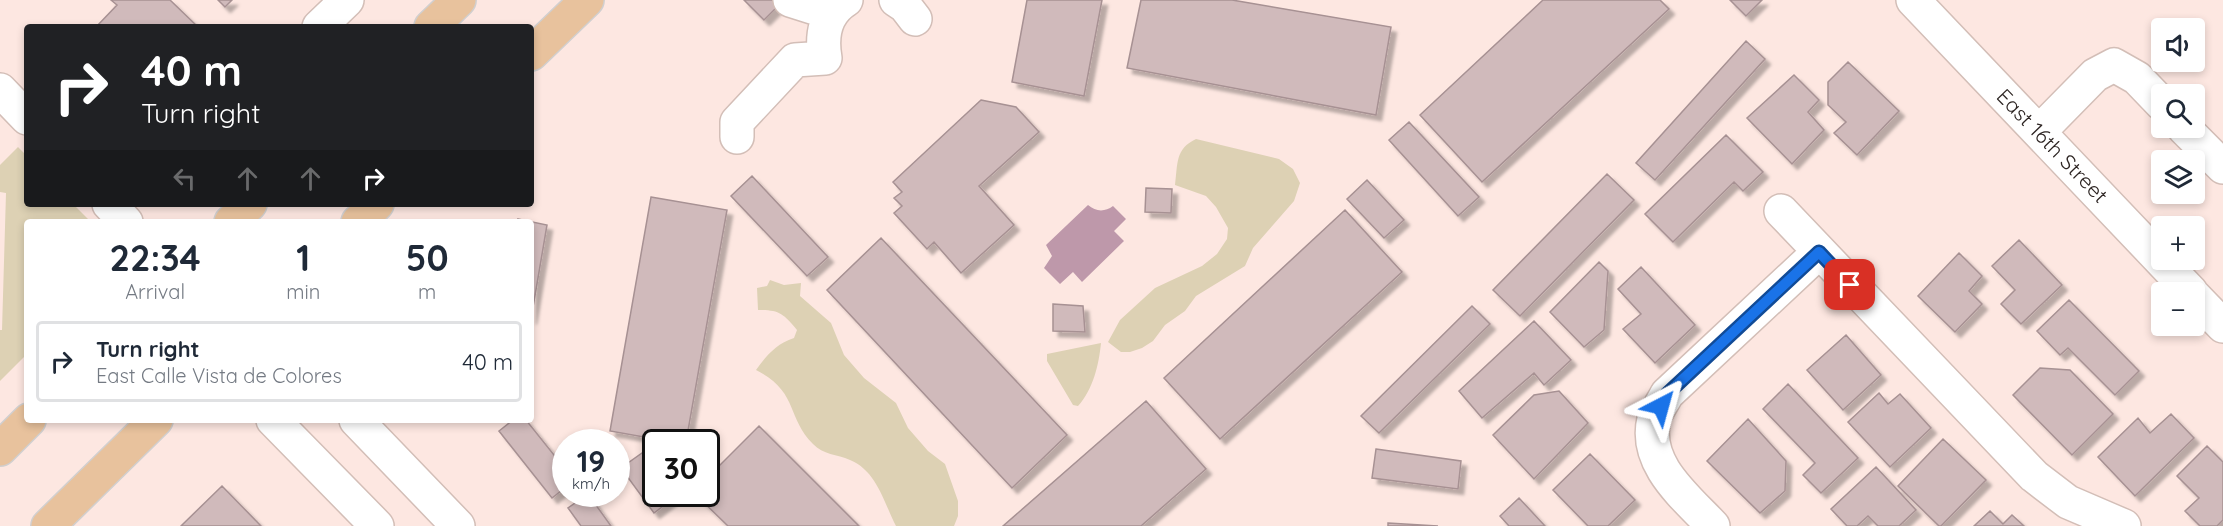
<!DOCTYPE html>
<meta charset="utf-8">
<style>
body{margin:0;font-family:Quicksand,sans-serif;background:#f2f2f3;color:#1f2937;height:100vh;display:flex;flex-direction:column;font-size:22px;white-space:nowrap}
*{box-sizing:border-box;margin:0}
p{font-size:20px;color:#747a83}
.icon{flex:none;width:33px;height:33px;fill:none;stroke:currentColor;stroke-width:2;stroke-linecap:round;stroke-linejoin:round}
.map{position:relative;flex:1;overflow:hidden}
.drawer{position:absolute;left:24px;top:219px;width:510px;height:204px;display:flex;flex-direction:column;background:#fff;border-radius:6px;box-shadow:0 3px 9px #0003}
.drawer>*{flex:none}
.hud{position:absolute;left:24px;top:24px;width:510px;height:183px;border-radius:6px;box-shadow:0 3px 9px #0003;background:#202124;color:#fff;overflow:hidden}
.fabs{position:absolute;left:2151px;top:18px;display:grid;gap:12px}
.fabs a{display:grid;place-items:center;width:54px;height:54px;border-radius:6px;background:#fff;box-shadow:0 3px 9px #0003;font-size:30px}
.speed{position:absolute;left:552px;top:429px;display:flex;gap:12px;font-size:30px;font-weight:700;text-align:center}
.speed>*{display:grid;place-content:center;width:78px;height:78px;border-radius:50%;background:#fff;box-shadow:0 3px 9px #0003;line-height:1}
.speed small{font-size:15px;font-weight:400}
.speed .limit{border:3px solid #111;border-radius:9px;background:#fff;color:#111}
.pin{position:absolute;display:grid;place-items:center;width:51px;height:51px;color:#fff;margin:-26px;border-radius:12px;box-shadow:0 3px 9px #0006}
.me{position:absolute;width:66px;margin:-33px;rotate:39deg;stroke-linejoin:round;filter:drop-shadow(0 0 4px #0008)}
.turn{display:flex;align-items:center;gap:21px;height:126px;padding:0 18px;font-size:27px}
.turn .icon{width:78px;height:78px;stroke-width:2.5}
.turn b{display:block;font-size:42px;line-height:51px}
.lanes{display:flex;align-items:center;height:57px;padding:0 18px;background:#0003;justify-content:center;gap:30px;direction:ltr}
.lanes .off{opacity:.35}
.eta{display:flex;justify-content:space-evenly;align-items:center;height:102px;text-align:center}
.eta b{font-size:36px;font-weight:700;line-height:42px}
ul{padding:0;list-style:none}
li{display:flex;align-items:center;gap:18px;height:81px;margin:0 12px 9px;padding:0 6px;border:3px solid #e0e1e3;border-radius:6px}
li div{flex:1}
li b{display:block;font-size:22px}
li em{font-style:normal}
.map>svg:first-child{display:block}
.green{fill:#ddd1b4}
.water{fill:#be98aa}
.building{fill:#d0babb;stroke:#a79193;stroke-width:1.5;filter:url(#shadow)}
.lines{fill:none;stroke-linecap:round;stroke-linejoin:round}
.minor-casing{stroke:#d3beb7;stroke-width:36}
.major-casing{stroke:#d1cfcf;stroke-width:36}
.minor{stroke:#fff;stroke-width:33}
.major{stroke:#e8c29d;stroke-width:33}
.route-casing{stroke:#114b97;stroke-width:15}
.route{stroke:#1a73e8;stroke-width:10}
.labels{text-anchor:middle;stroke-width:4.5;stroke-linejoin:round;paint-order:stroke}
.street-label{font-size:21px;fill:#2d2523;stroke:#fff}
</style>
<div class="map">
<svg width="2223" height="526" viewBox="0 0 2223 526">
<defs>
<filter id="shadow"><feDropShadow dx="5.5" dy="5.5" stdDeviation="1.5" flood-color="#0004"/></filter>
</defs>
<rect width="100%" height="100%" fill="#fde7e1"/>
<!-- green -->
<path class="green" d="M1196 139 1279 159 1293 169 1300 183 1294 201 1253 248 1245 266 1196 296 1185 311 1165 325 1153 341 1142 348 1130 352H1121L1108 342 1120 320 1155 288 1202 266 1217 254 1227 239 1228 228 1216 207 1206 196 1175 185C1178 163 1175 149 1196 139Z
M18 147 27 156V204H73L91 222H27V354L0 381V330H2L6 193 0 192V165Z
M770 280 784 285 801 283 800 296 831 323 844 355 864 378 896 403 908 428 928 451 945 464 958 501V516L954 526H896C884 503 877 471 850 460 837 454 823 455 813 444 786 417 799 392 756 370 767 355 776 344 794 338L797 330C783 313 779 310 758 310L757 288 767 286Z
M1101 343C1099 364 1093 390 1078 406L1073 405 1047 361V354Z"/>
<!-- water -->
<path class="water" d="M1088 205C1096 212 1105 212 1113 206L1126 219 1114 231 1124 241 1082 282 1073 272 1060 284 1044 268 1052 256 1046 245Z"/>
<!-- building -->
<path class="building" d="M111 0H170L198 27H96L117 5Z
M218 0H232L225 7Z
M744 0H784L764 20Z
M1027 0H1102L1084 96 1012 82Z
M1141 0H1232L1391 27 1376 115 1127 68Z
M1543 0H1660L1669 9 1482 182 1420 115Z
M1730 0H1762L1746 16Z
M1746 41 1765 59 1655 180 1636 163Z
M1848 62 1899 111 1857 155 1834 133 1846 122 1828 105V82Z
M1794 75 1819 100 1808 112 1824 130 1792 164 1747 118Z
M981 100 1016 107 1039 132 979 186 1014 225 961 273 934 242 927 249 894 213 902 206 894 198 902 192 893 182Z
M1409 122 1479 197 1458 216 1389 140Z
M1726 135 1763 172 1743 191 1734 182 1673 242 1645 214Z
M1607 174 1634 200 1520 316 1493 290Z
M752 176 828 257 807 276 731 196Z
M1367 180 1404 220 1384 238 1347 199Z
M1146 188 1172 189 1171 213 1145 212Z
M651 197 727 210 686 442H672L610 431Z
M1345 210 1402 272 1220 439 1164 378Z
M518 219 547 225 531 319V222H518Z
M881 238 1067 435 1012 488 827 290Z
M2019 240 2062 285 2021 324 2001 304 2015 290 1992 266Z
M1959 253 1982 276 1969 291 1982 304 1955 332 1918 296Z
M1599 262 1608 271 1604 330 1584 347 1550 312Z
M1641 267 1695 325 1655 363 1623 329 1641 314 1618 289Z
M2069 300 2139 371 2115 395 2068 348 2060 355 2037 331Z
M1053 304 1083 306 1085 332 1053 331Z
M1472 306 1490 324 1379 433 1361 416Z
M1534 321 1571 360 1544 385 1534 373 1482 418 1459 391Z
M1846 335 1881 375 1843 410 1807 370Z
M2040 368 2070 370 2113 414 2072 455 2013 395Z
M1788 384 1858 458 1821 493 1803 475 1815 463 1763 409Z
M1559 391 1588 423 1534 479 1493 435 1534 395Z
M1879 393 1888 404 1900 394 1931 428 1890 467 1848 422Z
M1146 401 1206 469 1141 526H1003Z
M2171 414 2194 438 2135 496 2098 457 2138 418 2150 433Z
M1748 419 1786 461 1785 491 1760 513 1707 461Z
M513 420H526L566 470V487L552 498 499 431Z
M759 426 859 526H728L695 494H706V479Z
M1943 439 1986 480 1941 526H1939L1898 486Z
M2207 446 2223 462V520L2217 526H2200L2185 511 2199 498 2177 476Z
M1376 449 1461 461 1458 489 1372 478Z
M642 453 656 471V494H673L675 497 654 513 621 468Z
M1590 454 1635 500 1608 526H1588L1553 490Z
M1876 467 1916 510 1899 526H1878L1868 516 1857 526H1847L1831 509Z
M222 486 261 526H181Z
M588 494 611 526H581L568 508Z
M1519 498 1545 526H1509L1500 516Z
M1990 511 2003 524 2012 515 2024 526H1974Z
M1388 523 1438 526H1388Z"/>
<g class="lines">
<!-- minor casing -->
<g class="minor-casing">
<path id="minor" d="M790 0 831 13 828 0
M896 0 905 6 915 19
M1913 0 2191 292
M319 27 347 0
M825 58C821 35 825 13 846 0
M0 90 27 118
M2184 128 2223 167
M2039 132 2095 75 2114 65 2137 78 2162 104
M737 137V122L795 60 825 58
M109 204 126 222
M1781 211 2034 476 2068 502 2124 526
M2194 296 2223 326
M273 420 377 526
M356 420 458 526
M1713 526C1686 497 1643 464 1654 419 1656 411 1663 402 1667 394L1819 252"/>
</g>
<!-- major casing -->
<g class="major-casing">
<path id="major" d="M431 27 459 0
M531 54 587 0
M231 222 250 204
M358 222 377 204
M0 449 29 420
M48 526 156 420"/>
</g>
<!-- minor -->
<use href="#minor" class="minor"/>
<!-- major -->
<use href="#major" class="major"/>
</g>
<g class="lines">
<!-- route casing -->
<g class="route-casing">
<path id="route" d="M1661 406 1667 394 1819 252 1850 285"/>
</g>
<!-- route -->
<use href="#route" class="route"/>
</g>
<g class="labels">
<!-- street labels -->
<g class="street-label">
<text transform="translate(2052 146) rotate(46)" y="7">East 16th Street</text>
</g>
</g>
</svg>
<div class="fabs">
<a><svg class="icon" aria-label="sound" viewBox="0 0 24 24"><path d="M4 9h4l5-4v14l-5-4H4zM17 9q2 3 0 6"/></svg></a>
<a><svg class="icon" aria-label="search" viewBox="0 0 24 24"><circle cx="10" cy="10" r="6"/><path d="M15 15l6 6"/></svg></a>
<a><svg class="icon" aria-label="layers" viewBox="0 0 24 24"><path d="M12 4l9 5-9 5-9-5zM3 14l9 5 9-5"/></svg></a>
<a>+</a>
<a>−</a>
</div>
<div class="speed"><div>19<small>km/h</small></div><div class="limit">30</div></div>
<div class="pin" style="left:1850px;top:285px;background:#d93025"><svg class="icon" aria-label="arrive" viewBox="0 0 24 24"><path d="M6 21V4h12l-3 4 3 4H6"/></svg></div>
<svg class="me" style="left:1661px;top:406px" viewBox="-20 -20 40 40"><path d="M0-17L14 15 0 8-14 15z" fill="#1a73e8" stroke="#fff" stroke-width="4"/></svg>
<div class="hud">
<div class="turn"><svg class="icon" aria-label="right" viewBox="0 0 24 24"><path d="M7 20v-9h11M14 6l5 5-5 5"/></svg><div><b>40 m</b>Turn right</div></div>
<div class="lanes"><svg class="icon off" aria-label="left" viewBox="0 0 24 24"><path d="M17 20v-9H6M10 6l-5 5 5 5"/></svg><svg class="icon off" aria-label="ahead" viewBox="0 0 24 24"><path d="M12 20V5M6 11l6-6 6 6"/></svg><svg class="icon off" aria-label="ahead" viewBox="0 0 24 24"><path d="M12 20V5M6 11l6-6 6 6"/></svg><svg class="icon" aria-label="right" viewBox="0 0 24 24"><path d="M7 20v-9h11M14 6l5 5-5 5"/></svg></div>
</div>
<section class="drawer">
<div class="eta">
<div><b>22:34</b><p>Arrival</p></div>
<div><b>1</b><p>min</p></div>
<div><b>50</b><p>m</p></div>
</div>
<ul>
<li><svg class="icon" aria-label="right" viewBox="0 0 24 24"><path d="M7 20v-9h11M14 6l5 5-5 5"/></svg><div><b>Turn right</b><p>East Calle Vista de Colores</p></div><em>40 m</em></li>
</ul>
</section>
</div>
